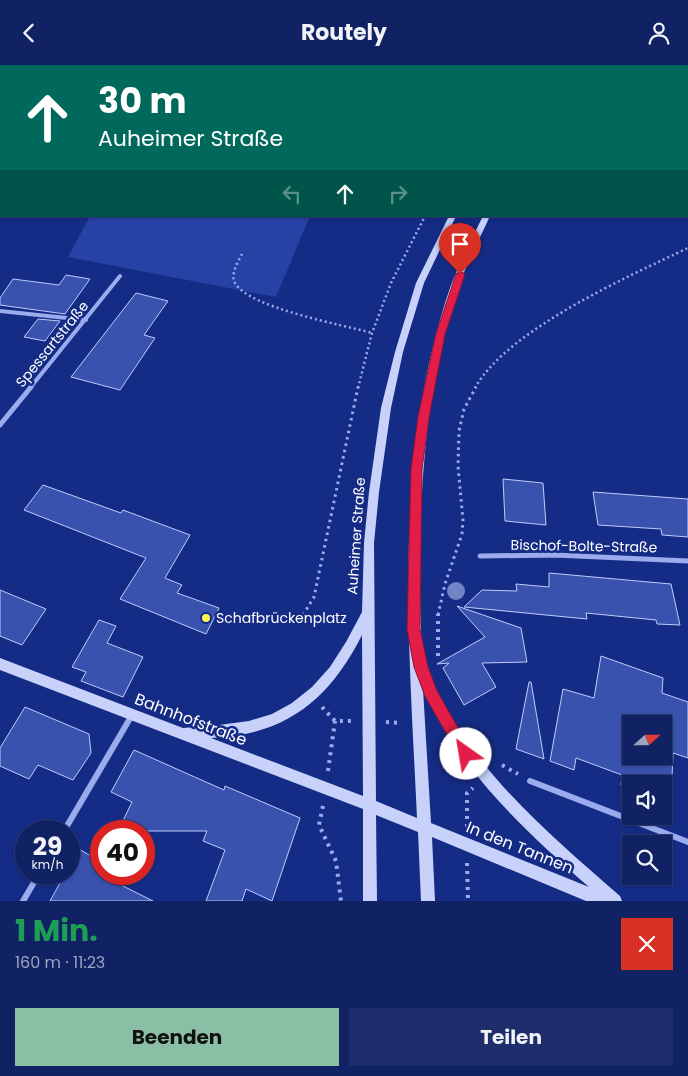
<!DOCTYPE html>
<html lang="de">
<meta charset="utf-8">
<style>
body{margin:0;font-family:Poppins,sans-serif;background:#1e2e6d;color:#f1f3f6;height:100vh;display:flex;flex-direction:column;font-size:19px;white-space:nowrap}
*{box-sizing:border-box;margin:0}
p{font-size:16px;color:#9ca3bf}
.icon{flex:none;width:28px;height:28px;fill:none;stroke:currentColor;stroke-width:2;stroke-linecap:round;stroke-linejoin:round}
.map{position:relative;height:836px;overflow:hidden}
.side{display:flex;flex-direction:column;background:#102164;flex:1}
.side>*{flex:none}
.top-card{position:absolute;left:0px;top:0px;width:689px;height:152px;box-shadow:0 1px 4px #0004,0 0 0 1px #303e78;background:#00695c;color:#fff;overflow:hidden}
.needle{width:32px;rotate:69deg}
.fabs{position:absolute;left:622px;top:650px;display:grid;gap:10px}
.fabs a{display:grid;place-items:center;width:50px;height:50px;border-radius:0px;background:#102164;box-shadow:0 1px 4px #0004,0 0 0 1px #303e78;font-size:25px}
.speed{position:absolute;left:15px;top:755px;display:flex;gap:10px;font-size:25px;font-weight:700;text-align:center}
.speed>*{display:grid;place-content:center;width:65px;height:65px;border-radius:50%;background:#102164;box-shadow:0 1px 4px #0004,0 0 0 1px #303e78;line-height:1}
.speed small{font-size:12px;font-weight:400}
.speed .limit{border:8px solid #d22;background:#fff;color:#111}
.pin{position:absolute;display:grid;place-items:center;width:42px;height:42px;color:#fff;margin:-51px -21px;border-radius:50% 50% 50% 0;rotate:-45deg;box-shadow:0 0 5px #0007}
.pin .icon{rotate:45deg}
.me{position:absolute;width:55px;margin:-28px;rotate:328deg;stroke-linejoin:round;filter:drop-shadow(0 0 4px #0008)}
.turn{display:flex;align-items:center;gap:18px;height:105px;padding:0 15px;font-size:22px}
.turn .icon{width:65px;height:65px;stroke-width:2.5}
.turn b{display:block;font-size:35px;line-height:42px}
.lanes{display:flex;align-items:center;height:48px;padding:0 15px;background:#0003;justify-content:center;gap:25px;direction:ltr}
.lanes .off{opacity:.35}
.round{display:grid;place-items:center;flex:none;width:52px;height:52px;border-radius:0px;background:#1e2e6d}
.head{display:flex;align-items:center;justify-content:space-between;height:85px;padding:0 15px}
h1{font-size:30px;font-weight:700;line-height:38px;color:#1e9e55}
.primary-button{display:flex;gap:10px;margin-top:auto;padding:10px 15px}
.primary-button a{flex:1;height:58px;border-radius:0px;background:#8abfa5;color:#111;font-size:20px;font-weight:700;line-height:58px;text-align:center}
.primary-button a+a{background:#1e2e6d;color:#f1f3f6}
header{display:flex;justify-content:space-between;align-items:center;height:65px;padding:0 15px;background:#102164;font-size:22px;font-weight:700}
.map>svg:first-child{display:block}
.green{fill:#2742a5}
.building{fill:#3952ae;stroke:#c0ccfa;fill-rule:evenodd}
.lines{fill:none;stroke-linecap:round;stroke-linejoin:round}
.path-far3{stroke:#9aacee;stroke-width:2;stroke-dasharray:2 2.5;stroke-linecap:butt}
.path-far2{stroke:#9aacee;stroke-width:2.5;stroke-dasharray:2 3;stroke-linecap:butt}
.path-far1{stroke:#9aacee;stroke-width:3;stroke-dasharray:2.5 4;stroke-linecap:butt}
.path{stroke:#9aacee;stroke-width:4;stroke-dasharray:3 5;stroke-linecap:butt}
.street-far3{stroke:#9aacee;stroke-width:3}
.street-far2{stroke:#9aacee;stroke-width:4}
.street-far1{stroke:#9aacee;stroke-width:5}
.street{stroke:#9aacee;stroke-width:6}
.secondary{fill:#c7d1fa;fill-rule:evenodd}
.rail{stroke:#fff;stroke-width:2.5;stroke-dasharray:5.5 2.5;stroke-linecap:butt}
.tree{fill:#7384c6}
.route{fill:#e11d48;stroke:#92132f}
.poi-dot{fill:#fff657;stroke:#152c86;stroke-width:2}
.labels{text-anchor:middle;stroke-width:5;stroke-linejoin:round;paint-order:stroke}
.street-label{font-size:14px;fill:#fff;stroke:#152c86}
.poi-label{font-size:14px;fill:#fff;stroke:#152c86;text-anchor:start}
.near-street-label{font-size:16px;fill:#fff;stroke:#152c86}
</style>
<header><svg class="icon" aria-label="back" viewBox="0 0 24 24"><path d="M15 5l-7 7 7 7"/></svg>Routely<svg class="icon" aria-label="person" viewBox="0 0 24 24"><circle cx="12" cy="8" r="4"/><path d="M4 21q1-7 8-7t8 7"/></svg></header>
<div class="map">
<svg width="688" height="836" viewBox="0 0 688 836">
<rect width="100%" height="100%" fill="#152c86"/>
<!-- green -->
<path class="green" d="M127 0H349L355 1H125Z
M90 151H310L276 232 68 192Z"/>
<!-- building -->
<path class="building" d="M66 210 90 214 65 249 0 240V233L13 214 59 220Z
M136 228 168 236 144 270 155 273 120 325 71 312Z
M38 254 60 256 45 276 24 272Z
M503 414 543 418 546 460 505 456Z
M43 420 121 448 123 445 190 470 165 513 182 520 177 528 219 543 206 569 120 534 146 493 24 445Z
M593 427 688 434V472L662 470 661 464 598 460Z
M549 508 671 519 680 560 657 559 656 555 586 548 587 554 464 542 482 525 517 526 516 519 549 522Z
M0 525 46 544 22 580 0 571Z
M457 541 521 563 527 597 482 598 496 622 464 640 443 603 449 598 437 599 485 572Z
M99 555 116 561 107 578 143 592 123 632 81 616 86 607 72 602Z
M601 591 663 613 662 628 688 637V693L673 688 671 738 664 735V719H631V724L621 720 622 710 576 693 574 705 550 696 563 624 594 633ZM631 659H664V691H631Z
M529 617H531L544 694 516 684Z
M25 642 89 669 91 688 73 715 38 700 29 714 0 701V683Z
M134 685 224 725 225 721 300 753 272 836 246 824 242 836H206L225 785 203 776 207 766H118L132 737 111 727Z
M79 784 101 797V809H129L123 821 153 836H50L65 809H69V802Z"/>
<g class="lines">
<!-- path-far3 -->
<path class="path-far3" d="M358 0 364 1
M117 1 120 0"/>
<!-- path-far2 -->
<path class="path-far2" d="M242 189C238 197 230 209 235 218 249 243 344 260 372 268
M358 323 372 268 391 218 425 151
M475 323C507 265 629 211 688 183"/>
<!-- path-far1 -->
<path class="path-far1" d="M303 550 314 532 358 322
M438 550 445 519 462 469 463 455 458 401 459 366 464 344 476 322"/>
<!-- path -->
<path class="path" d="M301 553 303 549
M438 591V549
M322 642 335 656H352
M386 657 402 658
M502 700 518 709
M328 706 335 656
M323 741 319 760 336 796 341 836
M467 762V728L473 723
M467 798 468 836"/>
<!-- street-far3 -->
<path class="street-far3" d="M50 1 52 0"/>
<!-- street-far2 -->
<path class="street-far2" d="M0 246 86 255
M30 323 120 211"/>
<!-- street-far1 -->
<path class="street-far1" d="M0 360 31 322
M480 491 555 490 688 496"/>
<!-- street -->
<path class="street" d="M530 716 688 777
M64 766 132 650
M23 836 39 809"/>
<!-- secondary -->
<path class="secondary" d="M449 151H456L424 218 403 287 391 343 379 427 374 478 376 736 417 753C409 577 392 393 450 223 459 199 471 175 483 151H490C479 175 466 199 458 224 419 342 417 468 422 591L424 592C429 602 431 614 436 624 477 709 550 770 620 831L622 836H586L432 772 435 836H421L418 767 376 750 377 836H363V744L0 605V593L183 663 219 660 249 656 272 649 292 638 312 622 330 602 346 577 362 547 364 478 369 427 381 343 395 287 416 218ZM362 570 363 731 211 673C286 670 329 635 362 570ZM423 624C459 705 524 765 589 822L431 758Z"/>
<!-- rail -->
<path class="rail" d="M95 1 98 0
M106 1 108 0"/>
</g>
<!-- trees -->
<circle class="tree" cx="456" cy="526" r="9"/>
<!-- route -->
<path class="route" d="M460 206 465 209 445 269 429 352 422 404 420 564 428 602 437 626 473 689 471 694 466 697 461 694 425 631 414 602 407 564 411 404 418 352 436 269 456 209Z"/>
<!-- markers -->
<circle class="poi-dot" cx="206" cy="553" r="5"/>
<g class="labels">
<!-- street labels -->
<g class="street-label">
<text transform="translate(52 279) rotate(-51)" y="5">Spessartstraße</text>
<text transform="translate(356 471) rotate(-86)" y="5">Auheimer Straße</text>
<text transform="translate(584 481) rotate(1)" y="5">Bischof-Bolte-Straße</text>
</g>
<!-- poi labels -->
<g class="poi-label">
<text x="216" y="558">Schafbrückenplatz</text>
</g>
<!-- near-street labels -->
<g class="near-street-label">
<text transform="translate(191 654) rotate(21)" y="6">Bahnhofstraße</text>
<text transform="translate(520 782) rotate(22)" y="6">In den Tannen</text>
</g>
</g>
</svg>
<div class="fabs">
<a><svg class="needle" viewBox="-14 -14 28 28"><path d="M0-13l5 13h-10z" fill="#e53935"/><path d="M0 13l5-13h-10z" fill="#9ca3bf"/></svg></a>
<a><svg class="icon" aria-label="sound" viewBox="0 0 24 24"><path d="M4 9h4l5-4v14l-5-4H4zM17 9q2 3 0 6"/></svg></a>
<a><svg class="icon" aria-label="search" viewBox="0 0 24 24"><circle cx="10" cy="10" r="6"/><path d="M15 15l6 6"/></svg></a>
</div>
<div class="speed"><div>29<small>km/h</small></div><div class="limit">40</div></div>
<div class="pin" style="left:460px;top:209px;background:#d93025"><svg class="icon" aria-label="arrive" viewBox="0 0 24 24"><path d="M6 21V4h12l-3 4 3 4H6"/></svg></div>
<svg class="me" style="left:466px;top:689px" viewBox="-20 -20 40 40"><circle r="19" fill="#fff"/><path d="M0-13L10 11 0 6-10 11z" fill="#e11d48"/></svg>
<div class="top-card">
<div class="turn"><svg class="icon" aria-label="ahead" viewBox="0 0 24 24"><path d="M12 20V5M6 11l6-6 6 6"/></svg><div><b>30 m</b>Auheimer Straße</div></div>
<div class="lanes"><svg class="icon off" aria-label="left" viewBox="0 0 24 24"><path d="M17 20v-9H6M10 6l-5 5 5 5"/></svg><svg class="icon" aria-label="ahead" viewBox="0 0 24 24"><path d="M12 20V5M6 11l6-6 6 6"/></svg><svg class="icon off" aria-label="right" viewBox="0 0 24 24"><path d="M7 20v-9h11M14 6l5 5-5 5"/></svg></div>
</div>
</div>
<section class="side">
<div class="head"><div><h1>1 Min.</h1><p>160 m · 11:23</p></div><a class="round" style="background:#d93025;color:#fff"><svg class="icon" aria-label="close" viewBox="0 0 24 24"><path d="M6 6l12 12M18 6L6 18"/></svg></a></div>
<div class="primary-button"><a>Beenden</a><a>Teilen</a></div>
</section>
